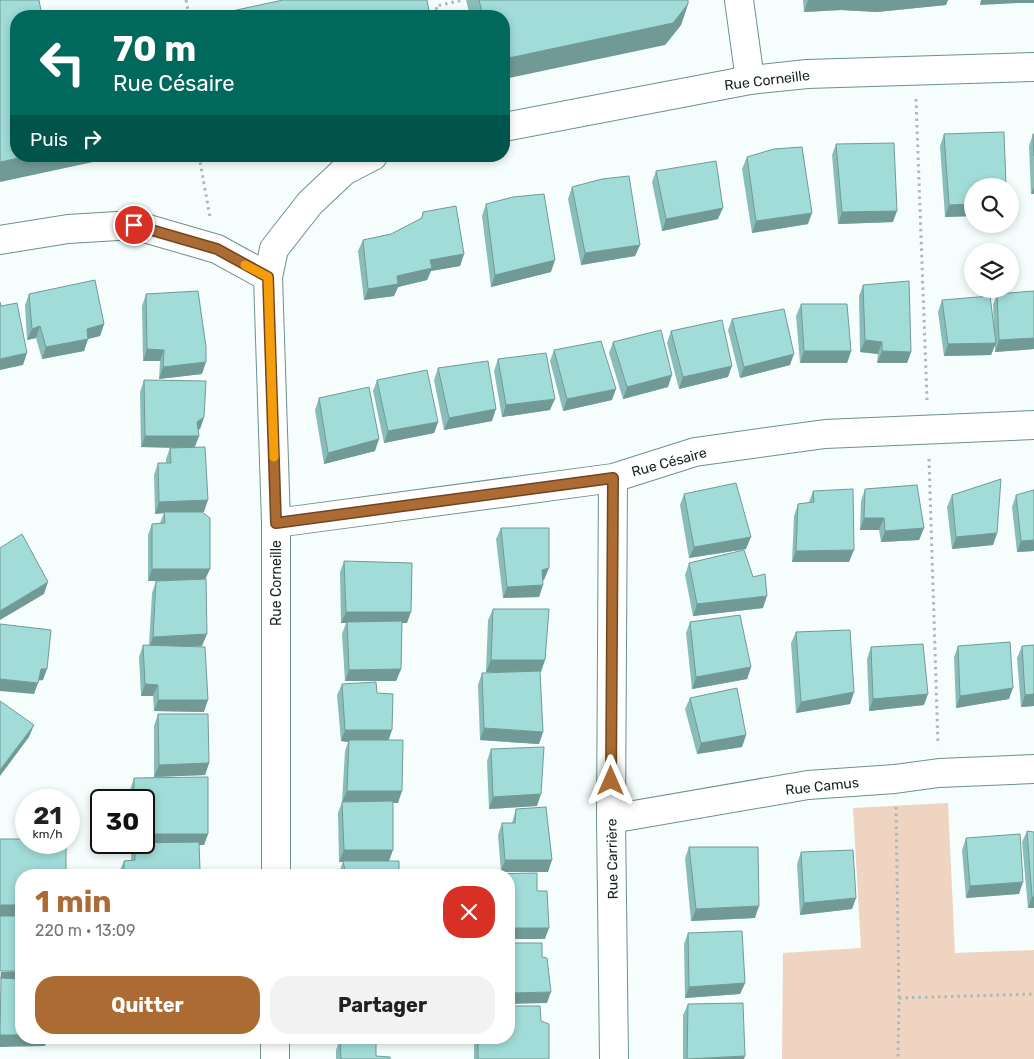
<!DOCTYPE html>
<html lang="fr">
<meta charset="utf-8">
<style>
body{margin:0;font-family:Rubik,sans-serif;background:#f2f2f2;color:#202124;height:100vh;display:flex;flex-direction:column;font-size:19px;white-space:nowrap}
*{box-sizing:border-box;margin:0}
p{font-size:16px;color:#757577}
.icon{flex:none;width:28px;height:28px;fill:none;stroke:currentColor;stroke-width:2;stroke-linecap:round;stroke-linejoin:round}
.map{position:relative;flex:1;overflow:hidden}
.details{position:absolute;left:15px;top:869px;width:500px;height:175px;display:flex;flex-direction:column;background:#fff;border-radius:20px;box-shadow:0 2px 8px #0003}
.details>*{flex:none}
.guide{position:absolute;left:10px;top:10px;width:500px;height:152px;border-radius:20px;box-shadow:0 2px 8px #0003;background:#00695c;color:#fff;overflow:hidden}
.tools{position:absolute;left:964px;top:178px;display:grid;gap:10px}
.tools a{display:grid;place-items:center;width:55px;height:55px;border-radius:50%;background:#fff;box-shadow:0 2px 8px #0003;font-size:25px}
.speed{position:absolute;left:15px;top:789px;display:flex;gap:10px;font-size:25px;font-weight:700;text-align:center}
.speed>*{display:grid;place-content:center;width:65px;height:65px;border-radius:50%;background:#fff;box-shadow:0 2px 8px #0003;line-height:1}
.speed small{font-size:12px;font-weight:400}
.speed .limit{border:2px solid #111;border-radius:8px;background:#fff;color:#111}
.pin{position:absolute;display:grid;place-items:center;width:42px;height:42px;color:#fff;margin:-21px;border:2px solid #fff;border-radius:50%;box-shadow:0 1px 5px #0007}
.me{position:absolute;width:55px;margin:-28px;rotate:0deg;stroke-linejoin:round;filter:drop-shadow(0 0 4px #0008)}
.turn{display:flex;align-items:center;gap:18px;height:105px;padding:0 20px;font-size:22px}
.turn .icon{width:65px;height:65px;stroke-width:2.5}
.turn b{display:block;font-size:35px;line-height:42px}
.then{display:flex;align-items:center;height:48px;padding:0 20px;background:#0003;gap:10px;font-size:19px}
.round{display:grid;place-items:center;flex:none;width:52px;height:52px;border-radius:20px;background:#f2f2f2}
.head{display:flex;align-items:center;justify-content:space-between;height:85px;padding:0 20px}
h1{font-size:30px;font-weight:700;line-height:38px;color:#ab6b33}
.button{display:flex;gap:10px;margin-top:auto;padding:10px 20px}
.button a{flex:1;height:58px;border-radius:20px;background:#ab6b33;color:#fff;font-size:20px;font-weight:700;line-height:58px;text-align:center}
.button a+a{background:#f2f2f2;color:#202124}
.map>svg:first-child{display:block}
.green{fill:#eed4c1}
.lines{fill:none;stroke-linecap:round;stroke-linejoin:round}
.minor-casing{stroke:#6c918f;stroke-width:30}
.path{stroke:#aeb8b8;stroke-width:3;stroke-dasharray:2.5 4;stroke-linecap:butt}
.minor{stroke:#fff;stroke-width:28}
.wall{fill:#8abdba}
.shaded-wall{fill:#719a97}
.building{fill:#a1dcd8;stroke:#719a97}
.route-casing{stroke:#6f4621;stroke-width:12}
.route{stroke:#ab6b33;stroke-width:9}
.slow{stroke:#f59e0b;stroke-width:9}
.labels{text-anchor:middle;stroke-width:5;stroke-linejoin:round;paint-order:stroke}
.street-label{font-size:14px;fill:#142322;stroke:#fff}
</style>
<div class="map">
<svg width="1034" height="1059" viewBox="0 0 1034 1059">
<rect width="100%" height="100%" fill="#f5fdfd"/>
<!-- green -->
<path class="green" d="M948 803 955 953 1034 950V1059H782L783 953 861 948 853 808Z"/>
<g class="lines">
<!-- minor casing -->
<g class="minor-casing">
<path id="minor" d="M739 0 750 80
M504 127 750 80 807 74 1034 67
M0 240 68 229 134 225 217 249 268 277
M613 478 611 819 614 1059
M276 523 613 478 695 452 825 434 1034 425
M611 819 808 785 895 779 939 773 1034 769
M276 875V523L268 277 274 249 310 203 344 171 373 156
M275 1059V1038"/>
</g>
<!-- path -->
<path class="path" d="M186 0 189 16
M438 16 436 6 463 0
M916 99 927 400
M199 156 210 217
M929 459 938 745
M896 807 899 998 898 1059
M899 998 1034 994"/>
<!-- minor -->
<use href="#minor" class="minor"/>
</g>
<!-- wall -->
<path class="wall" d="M466 0H688V4L681 25 665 45 504 16H470Z
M803 0H948L946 5 877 12 841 10 804 12Z
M944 134 972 186V216L945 217 940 146Z
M1033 134H1034V194H1031L1029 146Z
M836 144 893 222 838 224 832 155Z
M747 157 808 224 752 233 742 169Z
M656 171 718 219 662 231 652 182Z
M572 187 640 245 635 256 581 265 568 199Z
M486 204 551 272 491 287 482 216Z
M423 212 464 254 460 266 431 271 427 280 398 287 394 296 364 300 358 251 363 240 391 234 421 219Z
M863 285 911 352 907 363H877L878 354 860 352 859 296Z
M1034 291V349L995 352V345L991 355 944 356 938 312 942 300 994 330 993 305 997 294Z
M29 294 104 324 100 336 88 339 84 351 42 359 36 338 27 340 25 305Z
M146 294 202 374 159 379 160 361H143L142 306Z
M801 304 851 351 847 363H800L796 316Z
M732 319 790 365 740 378 728 330Z
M671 331 728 377 679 389 667 343Z
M613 342 668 387 623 399 609 353Z
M554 350 612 400 563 411 550 361Z
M498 359 550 410 502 417 494 371Z
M438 368 492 421 444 430 434 380Z
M144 380 204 417 200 429 198 430 199 436 195 447 204 512H197L206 579 202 646H189L204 712 154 711 153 696H141L139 657 143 645H149L152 593 156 581H162H148V535L152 524 160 523 164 513 155 514 154 475 158 463H166V459L170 448H173L141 447 140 392Z
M377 380 438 422 434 433 384 443 373 391Z
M319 398 375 451 324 464 315 410Z
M865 489 924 528 919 540 881 542 879 530H860L861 501Z
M813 491 849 562H792L794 516 798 504 809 502Z
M684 494 746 549 689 558 680 505Z
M952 495 997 533 993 545 952 549 947 507Z
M1016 495 1034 551 1017 552 1012 507Z
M501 528 544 580H543V585L539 597 503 598 496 539Z
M344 561 407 623H401V669L396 681H345L342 634 346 623H341L340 572Z
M689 563 763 608 693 616 685 575Z
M493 609 541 672H540L543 732 539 744 480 740 478 685 482 673 513 672H486L488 620Z
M690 622 751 667 747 679 692 689 686 633Z
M796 632 854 692 850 704 796 713 791 643Z
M1034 645V706L1021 707 1017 658 1022 646Z
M958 646 1009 699 956 708 954 657Z
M871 647 924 705 869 711 867 659Z
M342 684 377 693 388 740 398 803H393L389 861 399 875H340L339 872 343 862H339L338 813 342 802 345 751 348 742 341 741 337 695Z
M690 698 746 735 742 747 697 754 685 709Z
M158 714 209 763 205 775 154 777V726Z
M491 749 537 806 489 809 487 761Z
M134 778 208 834 204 845H199L200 870 205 875H120L119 872 124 861 131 860V854L134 845H130V842H144V800H130V790Z
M516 809 548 872H501L498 835 502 823H512Z
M1027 831 1034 908H1028L1022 842Z
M966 838 1019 894 966 898 962 850Z
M689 847 755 918 691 921 685 858Z
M801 852 856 898 852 909 800 915 797 864Z
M688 933 745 983 740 994 685 998 684 944Z
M688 1004 744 1059H683V1015Z
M541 1021 549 1059H474V1038H509Z
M149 1038H207L205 1044H149Z
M348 1038H397L396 1040 376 1041V1056L390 1059H336V1050L340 1039H348Z"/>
<!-- shaded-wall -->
<path class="shaded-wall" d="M808 0H948L946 5 877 12 841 10 804 12Z
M981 0H1034V3H1018L980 5Z
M688 4 681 25 665 45 504 79V59Z
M28 156H121L0 182V162Z
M1034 187V194H1031Z
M972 204V216L945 217 949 205Z
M723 208 718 219 662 231 666 219Z
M897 211 893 222 838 224 842 212Z
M812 213 808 224 752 233 756 221Z
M640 245 635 256 581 265 585 253Z
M464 254 460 266 431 271 427 280 398 287 394 296 364 300 368 289 397 276 430 260Z
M555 260 551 272 491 287 495 275Z
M104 324 100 336 88 339 84 351 42 359 46 347 87 329Z
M40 326 36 338 27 340 32 329Z
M1034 338V349L995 352 999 340Z
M865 340 882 342 878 354 860 352Z
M996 343 991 355 944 356 948 344Z
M147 349 164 350 160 361H143Z
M804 351H851L847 363H800Z
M882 351 911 352 907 363H877Z
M27 353 23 365 0 370V359Z
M794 354 790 365 740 378 744 367Z
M206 362 202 374 159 379 163 367Z
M732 366 728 377 679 389 683 377Z
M672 375 668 387 623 399 627 387Z
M616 389 612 400 563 411 567 399Z
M555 399 550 410 502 417 506 405Z
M496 409 492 421 444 430 449 418Z
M204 417 200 429 193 434 197 422Z
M438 422 434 433 384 443 388 431Z
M145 436H199L194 448 141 447Z
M379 439 375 451 324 464 328 453Z
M208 500 204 512 164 513V512V513L155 514 159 502Z
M864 518H884L879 530H860Z
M924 528 919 540 881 542 885 531Z
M997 533 993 545 952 549 956 537Z
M751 537 746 549 689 558 694 547Z
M1034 540V551L1017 552 1021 541Z
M854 550 849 562H792L796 551Z
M549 568 544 580 538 581 542 570Z
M152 569H210L205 580 148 581Z
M48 582 44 594 0 620V611Z
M543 585 539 597 503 598 507 587Z
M767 596 763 608 693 616 697 604Z
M346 612H411L407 623H341Z
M207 634 202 646 149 648 153 637Z
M491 660H545L541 672H486Z
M751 667 747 679 692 689 696 677Z
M41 669H47L43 680 36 681Z
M401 669 396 681H345L349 670Z
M0 679 38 683 34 694 0 691Z
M145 684 158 685 153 696H141Z
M1013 688 1009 699 956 708 960 696Z
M854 692 850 704 796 713 801 702Z
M928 694 924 705 869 711 873 699Z
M1034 694V706L1021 707 1025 695Z
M158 700H208L204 712 154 711Z
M34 725 29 737 0 776V770Z
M484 728 543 732 539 744 480 740Z
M345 730H392L388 742 349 740 348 742 341 741Z
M746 735 742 747 697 754 701 743Z
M209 763 205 775 154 777 159 765Z
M347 791H402L398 803 342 802Z
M541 794 537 806 489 809 493 797Z
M144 834H208L204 845H135V843L134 845H130L131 842H144Z
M344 850H393L389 861 339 862Z
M505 860H552L548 872H501Z
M1023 882 1019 894 966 898 970 886Z
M1032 897H1034V908H1028Z
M856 898 852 909 800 915 804 903Z
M0 905H21V916H0Z
M759 906 755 918 691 921 696 909Z
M509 928H549L545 939H509Z
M21 971V983L1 978 0 981 1 972Z
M745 983 740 994 685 998 689 987Z
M551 992 547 1003 509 1004V993Z
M0 1035H21V1038H48L45 1046 0 1047Z
M152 1038H207L205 1044H149Z
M349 1038H397L396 1040 348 1042Z
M745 1056 744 1059H694Z"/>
<!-- building -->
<path class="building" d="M0 0H39L42 16H16V156H28L0 162Z
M283 0H427L430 16H218V14Z
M479 0H688V4L673 23 504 59V16H483Z
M1004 132 1006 186H972V204L949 205 944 134Z
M1033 134H1034V156Z
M894 143 897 211 842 212 836 144Z
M802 147 812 213 756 221 747 157 774 149Z
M716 161 723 208 666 219 656 171Z
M629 176 640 245 585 253 572 187 602 179Z
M544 194 555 260 495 275 486 204 513 197Z
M456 206 464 254 430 260 432 268 397 276 398 284 368 289 363 240 391 234 422 218 423 212Z
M95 280 104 324 87 329 88 339 46 347 40 326 32 329 29 294Z
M909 281 911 352 882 351V342L865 340 863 285Z
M198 291 206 347V362L163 367 164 350 147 349 146 294Z
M1034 291V338L999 340 997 294Z
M990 296 996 343 948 344 942 300Z
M0 302 1 306 17 303 27 353 0 359Z
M801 304H847L851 351H804Z
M784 309 794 354 744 367 732 319Z
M722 320 732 366 683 377 671 331Z
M661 330 672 375 627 387 613 342Z
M601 341 616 389 567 399 554 350Z
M546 353 555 399 506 405 498 359Z
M488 361 496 409 449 418 438 368Z
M427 370 438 422 388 431 377 380Z
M144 380 206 381 204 417 197 422 199 436H145Z
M369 387 379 439 328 453 319 398Z
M205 447 208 500 159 502 158 463H171L170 448Z
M1001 479 997 533 956 537 952 495Z
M736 483 751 537 694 547 684 494Z
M917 485 924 528 885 531 884 518H864L865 489Z
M853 489 854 550 796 551 798 504 814 502 813 491Z
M1034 490V540L1021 541 1016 495Z
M164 512H202L210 518V569H152V524L165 523Z
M501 528H549V568L542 570 543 585 507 587Z
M22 534 48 582 0 611V548Z
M744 550 753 577 765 574 767 596 697 604 689 563Z
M344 561 412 563 411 612H346Z
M206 579 207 634 153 637 156 581Z
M493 609H549L545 660H491Z
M740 615 751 667 696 677 690 622Z
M402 621 401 669 349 670 347 622Z
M0 624 51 630 47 669H41L38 683 0 679Z
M850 630 854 692 801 702 796 632Z
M1010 642 1013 688 960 696 958 646Z
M923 644 928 694 873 699 871 647Z
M143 645 205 647 208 700H158V685L145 684Z
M1034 645V694L1025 695 1022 646Z
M540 671 543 732 484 728 482 673Z
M376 682 377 693 393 694 392 730H345L342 684Z
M737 688 746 735 701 743 690 698Z
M0 701 34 725 0 770Z
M158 714H208L209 763 159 765Z
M349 740H403L402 791H347Z
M544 747 541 794 493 797 491 749Z
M208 777V834H144V800H134V778Z
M393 801V850H344L342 802Z
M546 807 552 860H505L502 823H515L516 809Z
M1027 831 1034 832V897H1032Z
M1020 834 1023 882 970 886 966 838Z
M0 839H26V842H66V875H21V905H0Z
M199 842 200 870H205V875H124V861L135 860V843Z
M689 847H758L759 906 696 909Z
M853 850 856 898 804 903 801 852Z
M343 861H399V875H346Z
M537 873V891H547L549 928H509V875H487V874Z
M0 916H21V971H0Z
M742 931 745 983 689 987 688 933Z
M509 943H542V957L547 958 551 992 509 993Z
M1 978 21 979V1035H0Z
M743 1003 745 1056 687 1059 688 1004Z
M509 1006H540L541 1021 549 1024V1059H478V1038H509Z
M376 1038V1056L390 1057V1059H341L340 1039Z"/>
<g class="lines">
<!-- route casing -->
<g class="route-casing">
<path id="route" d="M134 225 217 249 268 277 276 523 613 478 611 781"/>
</g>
<!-- route -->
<use href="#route" class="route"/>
<!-- slow -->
<path class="slow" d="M245 265 268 277 274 457"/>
</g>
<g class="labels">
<!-- street labels -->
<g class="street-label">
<text transform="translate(767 80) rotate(-7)" y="5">Rue Corneille</text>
<text transform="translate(669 462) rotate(-15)" y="5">Rue Césaire</text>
<text transform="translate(276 583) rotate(-90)" y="5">Rue Corneille</text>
<text transform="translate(822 786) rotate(-6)" y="5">Rue Camus</text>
<text transform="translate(612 859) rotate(-91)" y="5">Rue Carrière</text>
</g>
</g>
</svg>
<div class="tools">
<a><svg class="icon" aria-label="search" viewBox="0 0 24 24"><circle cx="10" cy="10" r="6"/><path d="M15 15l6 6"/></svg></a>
<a><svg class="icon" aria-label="layers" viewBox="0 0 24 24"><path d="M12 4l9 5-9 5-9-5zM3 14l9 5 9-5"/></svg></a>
</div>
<div class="speed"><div>21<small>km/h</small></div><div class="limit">30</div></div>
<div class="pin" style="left:134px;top:225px;background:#d93025"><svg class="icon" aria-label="arrive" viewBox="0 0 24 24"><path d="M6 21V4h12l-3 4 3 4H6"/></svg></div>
<svg class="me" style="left:611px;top:781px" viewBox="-20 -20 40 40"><path d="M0-17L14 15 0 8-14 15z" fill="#ab6b33" stroke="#fff" stroke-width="4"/></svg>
<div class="guide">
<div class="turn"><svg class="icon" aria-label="left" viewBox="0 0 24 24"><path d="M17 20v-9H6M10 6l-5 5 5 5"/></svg><div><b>70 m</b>Rue Césaire</div></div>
<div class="then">Puis<svg class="icon" aria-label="right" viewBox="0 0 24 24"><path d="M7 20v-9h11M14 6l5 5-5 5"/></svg></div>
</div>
<section class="details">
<div class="head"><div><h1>1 min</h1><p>220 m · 13:09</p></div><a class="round" style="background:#d93025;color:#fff"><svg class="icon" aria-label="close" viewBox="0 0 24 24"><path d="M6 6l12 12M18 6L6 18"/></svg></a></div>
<div class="button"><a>Quitter</a><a>Partager</a></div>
</section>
</div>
